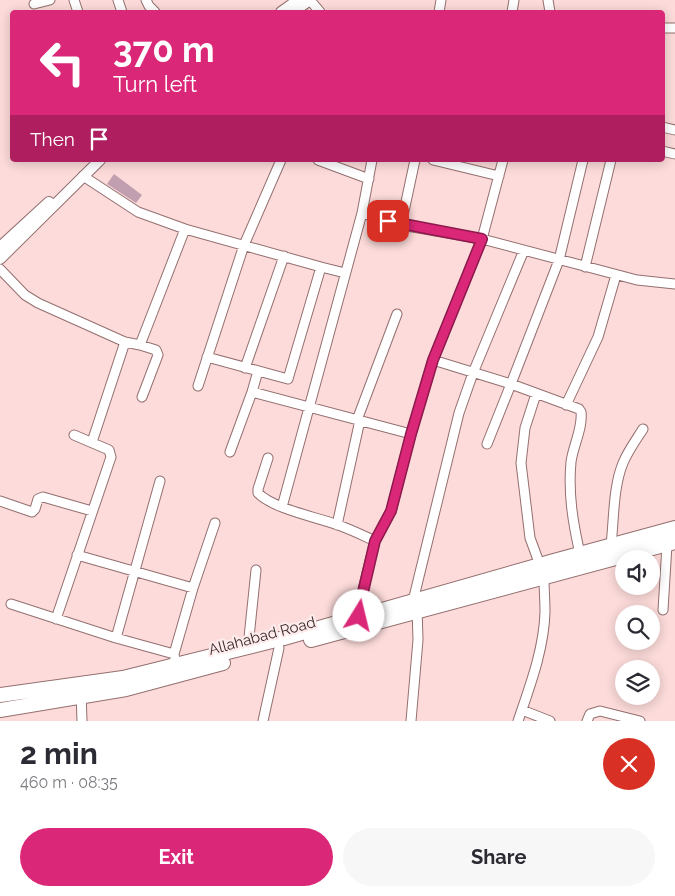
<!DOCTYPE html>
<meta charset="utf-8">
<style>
body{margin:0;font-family:Raleway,sans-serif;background:#f7f7f7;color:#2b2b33;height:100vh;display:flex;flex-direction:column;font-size:19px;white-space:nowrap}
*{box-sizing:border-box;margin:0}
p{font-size:16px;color:#7c7c81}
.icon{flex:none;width:28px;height:28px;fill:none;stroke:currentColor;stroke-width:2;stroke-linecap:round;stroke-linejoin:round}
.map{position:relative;height:721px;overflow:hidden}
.side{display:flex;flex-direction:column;background:#fff;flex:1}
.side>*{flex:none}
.guide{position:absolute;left:10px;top:10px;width:655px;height:152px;border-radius:5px;box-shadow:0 2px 12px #0003;background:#db2777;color:#fff;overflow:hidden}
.controls{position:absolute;left:615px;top:550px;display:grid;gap:10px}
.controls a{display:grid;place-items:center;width:45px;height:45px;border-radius:50%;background:#fff;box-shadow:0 2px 12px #0003;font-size:25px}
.pin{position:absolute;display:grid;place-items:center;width:42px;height:42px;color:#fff;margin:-21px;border-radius:10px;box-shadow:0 2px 8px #0006}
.me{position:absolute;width:55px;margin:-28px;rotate:9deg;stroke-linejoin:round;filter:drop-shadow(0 0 4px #0008)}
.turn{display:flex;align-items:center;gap:18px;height:105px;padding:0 20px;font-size:22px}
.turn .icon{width:65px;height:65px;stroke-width:2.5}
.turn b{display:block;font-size:35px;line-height:42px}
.then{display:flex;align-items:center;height:48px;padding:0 20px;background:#0003;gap:10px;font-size:19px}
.round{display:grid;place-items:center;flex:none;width:52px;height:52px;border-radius:26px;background:#f7f7f7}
.headline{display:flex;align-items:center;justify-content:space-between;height:85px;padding:0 20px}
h1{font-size:30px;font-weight:700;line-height:38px}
.button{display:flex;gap:10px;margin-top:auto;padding:10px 20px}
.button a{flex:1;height:58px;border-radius:30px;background:#db2777;color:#fff;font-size:20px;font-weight:700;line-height:58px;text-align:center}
.button a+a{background:#f7f7f7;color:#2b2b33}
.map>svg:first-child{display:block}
.building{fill:#c19fb0}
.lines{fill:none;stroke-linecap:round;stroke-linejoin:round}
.minor-casing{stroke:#946f6f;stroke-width:11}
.tertiary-casing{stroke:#946f6f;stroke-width:12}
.primary-casing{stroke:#946f6f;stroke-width:16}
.minor{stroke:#fff;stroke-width:9}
.tertiary{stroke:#fff;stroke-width:10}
.primary{stroke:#fff;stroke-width:14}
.route-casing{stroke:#8e194d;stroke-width:12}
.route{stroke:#db2777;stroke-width:9}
.labels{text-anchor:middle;stroke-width:4.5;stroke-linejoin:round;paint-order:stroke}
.street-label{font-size:15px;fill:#392929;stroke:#feecec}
</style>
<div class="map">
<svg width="675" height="721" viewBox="0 0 675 721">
<rect width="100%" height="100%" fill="#fcdbda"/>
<!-- building -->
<path class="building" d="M114 174 142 195 136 203 107 184Z"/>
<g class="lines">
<!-- minor casing -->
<g class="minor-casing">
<path id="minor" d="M74 0 78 12
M118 0 122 12
M146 0 149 6 155 12
M310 0 320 12
M548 0 550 12
M34 4 50 0
M439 12 441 0
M512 12 514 0
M662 28H675
M662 127 675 130
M662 151 675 154
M318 160 369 179
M433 160 499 176
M83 176 138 212 185 229 321 267 288 379 207 357
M362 213 401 225 482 239 637 280 675 284
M401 225 415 160
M321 267 345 273
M585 267 611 160
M0 269 25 295 38 303 125 342
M140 345 156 350 158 355 142 397
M433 360 511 384 487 444
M245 368 284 256
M198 386 244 245 281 160
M252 392 258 371
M536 394 525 428 521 463 530 538 540 565
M566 405 598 337 616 275
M357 420 397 314
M92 442 125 342 140 345 185 229
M230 452 252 392 411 434
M268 458 258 489V493C272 508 315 517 335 524 348 528 362 535 375 541L359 605 360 620
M0 501 32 512 35 509 38 499 43 497 92 511
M282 507 362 213 372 160
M337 525 360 420
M375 541 391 511 411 434 433 360 482 239 503 160
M611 545C614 520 613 487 623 463 628 451 636 440 643 429
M580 554C573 523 568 494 571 462 573 446 583 428 581 412L579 409 511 384 559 260 583 160
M77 555 193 588
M413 601 459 413 473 373 524 250
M11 604 116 638 174 654 177 670
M663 610 667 545
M56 619 111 457 109 450 74 435
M116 638 160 481
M248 647 256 570
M174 654 193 588 215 523
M81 692 82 721
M522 710 550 721
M263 721 279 648
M411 721 418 640 417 608
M518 721C530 686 544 649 545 612 545 601 544 589 544 577
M587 721 590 714 600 711 640 721"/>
</g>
<!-- tertiary casing -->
<g class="tertiary-casing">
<path id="tertiary" d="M281 12 298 0
M293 12 310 0
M0 247 49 202
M0 259 100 160"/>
</g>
<!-- primary casing -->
<g class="primary-casing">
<path id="primary" d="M311 640 675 542
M0 695 123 678 284 638 554 561 675 528
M0 710 126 689 223 663"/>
</g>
<!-- minor -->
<use href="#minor" class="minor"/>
<!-- tertiary -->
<use href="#tertiary" class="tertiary"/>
<!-- primary -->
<use href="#primary" class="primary"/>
</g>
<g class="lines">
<!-- route casing -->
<g class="route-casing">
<path id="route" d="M359 616 360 605 375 541 391 511 411 434 433 360 482 239 388 221"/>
</g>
<!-- route -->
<use href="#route" class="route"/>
</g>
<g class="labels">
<!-- street labels -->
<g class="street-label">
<text transform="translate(262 636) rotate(-15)" y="5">Allahabad Road</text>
</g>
</g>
</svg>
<div class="controls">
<a><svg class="icon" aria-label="sound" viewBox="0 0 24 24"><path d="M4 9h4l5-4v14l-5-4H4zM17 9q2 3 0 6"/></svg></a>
<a><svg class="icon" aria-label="search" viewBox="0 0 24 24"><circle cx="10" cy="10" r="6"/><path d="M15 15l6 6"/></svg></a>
<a><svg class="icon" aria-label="layers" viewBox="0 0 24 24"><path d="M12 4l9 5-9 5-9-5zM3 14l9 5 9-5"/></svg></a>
</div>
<div class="pin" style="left:388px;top:221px;background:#d93025"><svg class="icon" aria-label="arrive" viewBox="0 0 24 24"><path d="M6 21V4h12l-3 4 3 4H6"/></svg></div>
<svg class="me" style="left:359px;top:616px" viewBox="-20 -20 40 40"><circle r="19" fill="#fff"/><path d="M0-13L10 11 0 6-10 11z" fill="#db2777"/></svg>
<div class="guide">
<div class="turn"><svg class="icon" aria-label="left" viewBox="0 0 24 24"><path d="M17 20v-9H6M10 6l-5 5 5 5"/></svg><div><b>370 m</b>Turn left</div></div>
<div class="then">Then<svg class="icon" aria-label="arrive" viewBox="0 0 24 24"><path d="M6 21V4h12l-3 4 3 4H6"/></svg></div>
</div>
</div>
<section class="side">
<div class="headline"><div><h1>2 min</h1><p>460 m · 08:35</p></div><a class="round" style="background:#d93025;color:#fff"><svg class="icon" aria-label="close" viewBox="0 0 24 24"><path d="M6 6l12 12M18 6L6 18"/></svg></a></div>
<div class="button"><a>Exit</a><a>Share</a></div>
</section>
